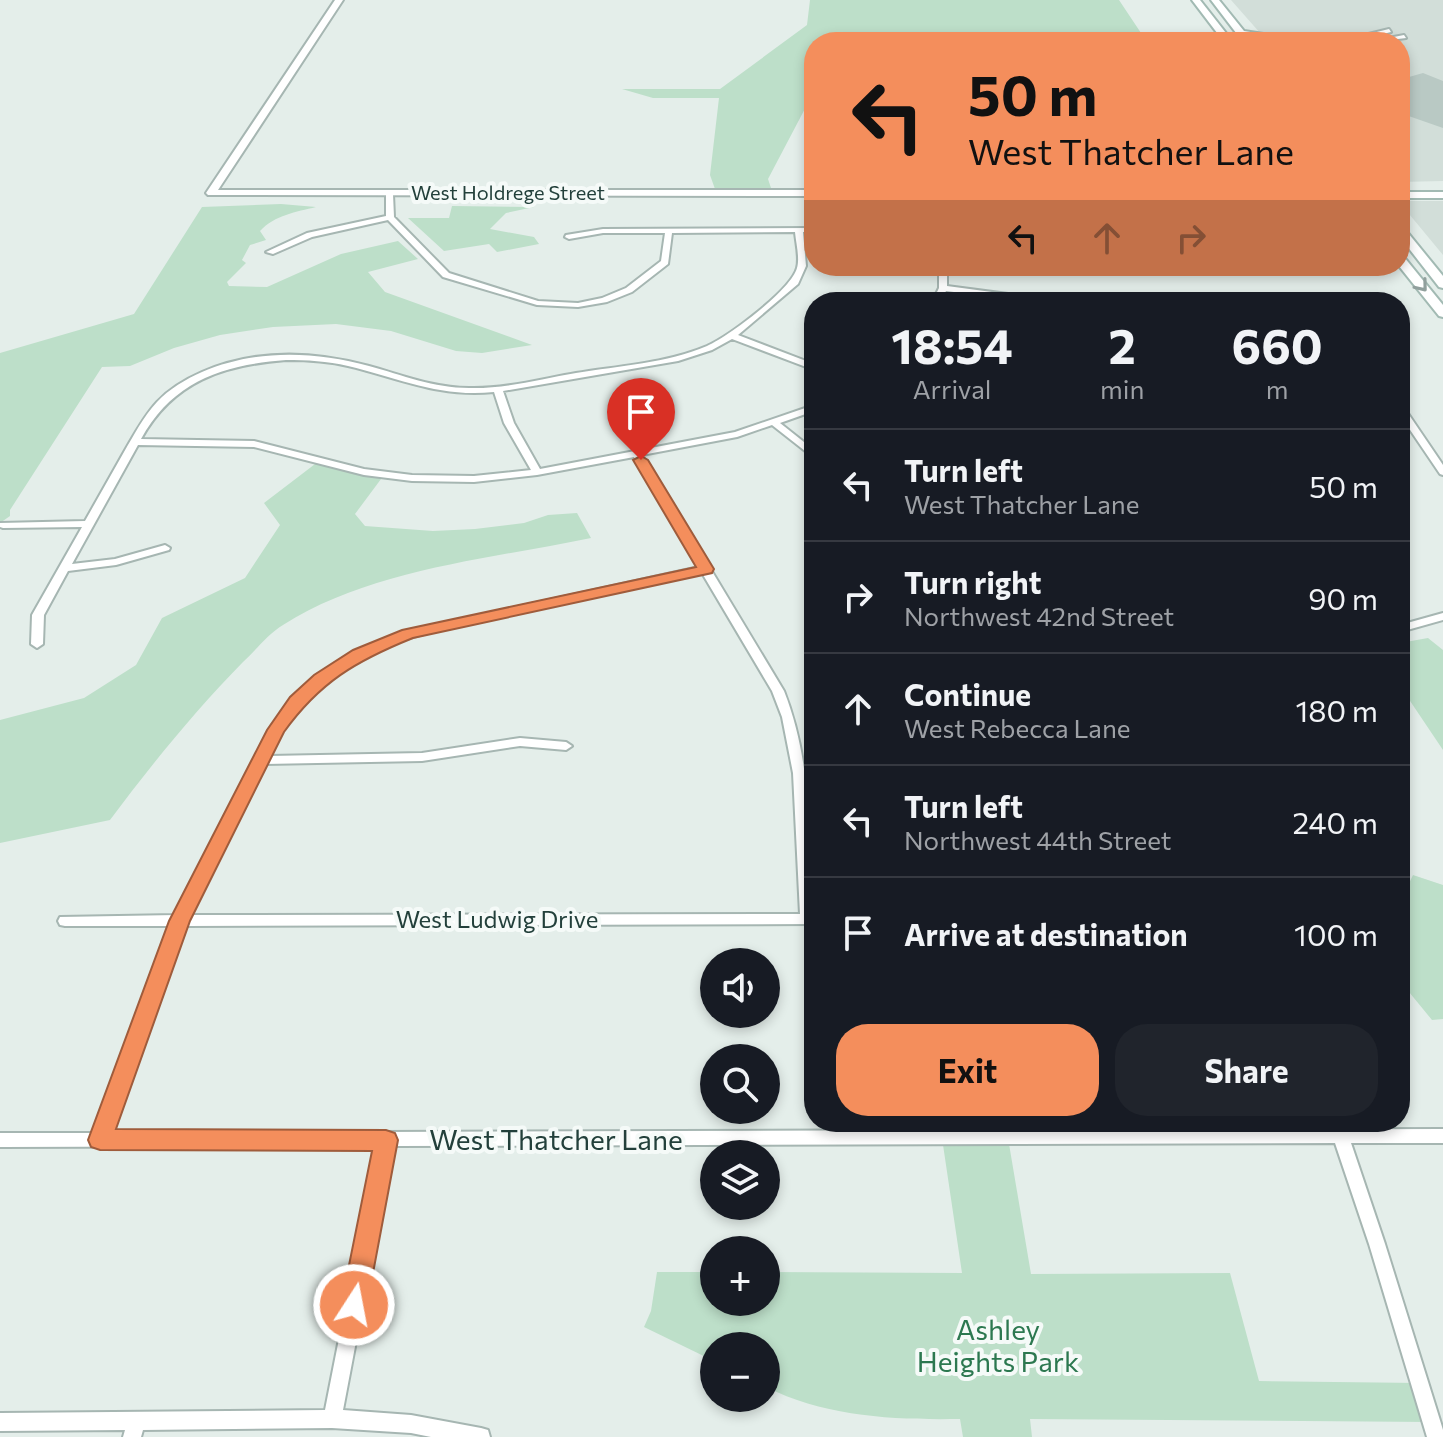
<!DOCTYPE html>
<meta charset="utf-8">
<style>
body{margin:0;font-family:Commissioner,sans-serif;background:#20242c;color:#f1f3f6;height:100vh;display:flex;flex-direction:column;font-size:30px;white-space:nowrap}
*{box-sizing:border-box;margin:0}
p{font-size:26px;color:#9ea1a6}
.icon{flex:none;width:44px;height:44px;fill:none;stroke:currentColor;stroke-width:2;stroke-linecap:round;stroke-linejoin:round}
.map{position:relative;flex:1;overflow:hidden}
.panel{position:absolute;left:804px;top:292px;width:606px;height:840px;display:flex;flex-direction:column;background:#171b24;border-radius:32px;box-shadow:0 4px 12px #0003}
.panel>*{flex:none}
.top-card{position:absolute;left:804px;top:32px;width:606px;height:244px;border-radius:32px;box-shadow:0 4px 12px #0003;background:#f48e5c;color:#111;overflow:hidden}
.fabs{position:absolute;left:700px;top:948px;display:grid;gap:16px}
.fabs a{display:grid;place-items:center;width:80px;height:80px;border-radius:50%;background:#171b24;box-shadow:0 4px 12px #0003;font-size:40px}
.pin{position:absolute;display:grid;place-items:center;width:68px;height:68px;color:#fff;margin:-82px -34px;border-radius:50% 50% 50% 0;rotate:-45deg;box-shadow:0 0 8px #0007}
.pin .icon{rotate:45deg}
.me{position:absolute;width:88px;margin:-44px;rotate:11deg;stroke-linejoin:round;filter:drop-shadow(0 0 6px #0008)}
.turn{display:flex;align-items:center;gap:28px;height:168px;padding:0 32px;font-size:36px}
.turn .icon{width:104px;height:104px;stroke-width:2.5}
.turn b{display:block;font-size:56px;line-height:68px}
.lanes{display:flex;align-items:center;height:76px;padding:0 32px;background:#0003;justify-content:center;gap:40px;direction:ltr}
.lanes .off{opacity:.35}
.eta{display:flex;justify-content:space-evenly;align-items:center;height:136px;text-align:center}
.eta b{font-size:48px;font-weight:700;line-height:56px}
.primary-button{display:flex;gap:16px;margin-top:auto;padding:16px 32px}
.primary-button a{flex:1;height:92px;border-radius:32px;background:#f48e5c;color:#111;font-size:32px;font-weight:700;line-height:92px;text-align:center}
.primary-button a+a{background:#20242c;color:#f1f3f6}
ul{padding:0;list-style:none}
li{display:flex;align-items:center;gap:24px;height:112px;padding:0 32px;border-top:2px solid #363941}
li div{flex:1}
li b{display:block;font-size:30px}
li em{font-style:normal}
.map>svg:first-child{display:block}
.built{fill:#d2ded9}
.green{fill:#bddfc9}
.building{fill:#b9c9c4}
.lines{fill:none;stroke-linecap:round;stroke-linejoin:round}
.minor-casing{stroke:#a6b6b2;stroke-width:4}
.tertiary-casing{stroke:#a6b6b2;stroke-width:4}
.secondary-casing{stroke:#a2bab3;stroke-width:4}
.minor{fill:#fff;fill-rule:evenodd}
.tertiary{fill:#fff;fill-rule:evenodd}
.secondary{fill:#fff;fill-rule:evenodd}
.oneway{stroke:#91a09d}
.route{fill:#f48e5c;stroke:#9f5c3c;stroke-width:2}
.labels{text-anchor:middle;stroke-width:8;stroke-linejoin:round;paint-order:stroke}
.far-street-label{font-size:20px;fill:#23403b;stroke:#f5faf8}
.street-label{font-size:24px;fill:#23403b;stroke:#f5faf8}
.near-street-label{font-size:28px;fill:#23403b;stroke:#f5faf8}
.near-park-label{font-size:28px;fill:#2c7850;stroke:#f5faf8}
</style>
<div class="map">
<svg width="1443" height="1437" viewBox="0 0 1443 1437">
<rect width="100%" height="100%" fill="#e4eeea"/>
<!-- built -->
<path class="built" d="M1231 0H1443V181L1400 182V42H1268Z
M1400 201H1443V255L1400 203Z"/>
<!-- green -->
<path class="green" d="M810 0H1119L1147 42H814V99L809 101 768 179 771 188 715 189 710 175 719 98H653L622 89H720L807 25Z
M281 204 316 207C296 212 275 215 260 231L266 240 250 245 242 260 246 263 227 282 229 286 267 287 341 254 398 241 418 259 368 272 385 292 532 345 482 353 456 351 391 331 336 324 273 327 220 335 174 348 130 366 102 367 10 510V516L0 523V353L134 314 202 207Z
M452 206 534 207 506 213 490 229 534 237 539 244 497 252 489 244 444 251 408 218H449Z
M319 461 384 475 355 514 365 526 433 531 475 529 524 523 548 515 577 513 591 538C490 559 371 569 283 625 268 634 256 650 243 662 195 711 151 765 110 820L0 843V720L84 698 136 665 162 618 245 578 280 525 264 503Z
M1428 638 1443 650V750L1400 686V643Z
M1413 875 1443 885V1019L1432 1020 1400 981V902Z
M942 1138H1008L1031 1274 1230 1273 1259 1381 1420 1383 1431 1422 1030 1419 1032 1437H963L960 1419C894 1420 826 1417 766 1387V1346H714V1361L644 1327 651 1311 657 1272H714V1302H766V1272L962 1273Z"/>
<!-- building -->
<path class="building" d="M1400 73 1409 77 1423 73 1443 81V128L1400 113Z"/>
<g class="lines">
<!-- minor casing -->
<g class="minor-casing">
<path id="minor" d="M1389 29 1391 32 1352 42H1301L1304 40 1352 38Z
M1404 35 1406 38 1375 42 1378 40Z
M386 192 393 194 394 217 449 273 538 301 578 303 602 298 626 288 661 261 665 233H603L569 239 565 237 566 235 603 229 814 228V232H803L806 266 798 284 738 335 814 364V370L732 339 712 350 678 361 503 391 514 423 540 469 735 432 814 405V411L780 423 814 450V458L772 425 737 437 642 455 784 691C806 747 809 803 811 862 812 883 814 904 814 924L185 926 111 1133 976 1130 975 1122H991L992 1130 1443 1129V1143H1351L1385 1244 1443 1430V1437H1427L1369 1244 1335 1143 393 1146 343 1410 411 1415 481 1428 488 1430 490 1437H431L411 1433 332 1428 143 1430 141 1437H123L125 1430 0 1431V1413L325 1410 377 1146 0 1147V1133H95L171 926H65L60 925 58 921 60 917 176 915 270 730 293 698 316 676 355 651 404 632 699 567 634 457 537 475 474 482 412 481 364 475 254 447 138 445 72 564 115 559 165 545 170 548 169 550 116 565 68 571 44 615 43 644 37 648 31 644 32 615 82 527 3 528 0 527V523L85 521C98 498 111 475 124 452 134 435 143 417 157 402 169 389 186 379 202 372 255 349 314 351 369 366 402 375 434 388 469 388 505 389 541 379 576 373 619 366 667 363 707 346 729 336 791 290 797 268 800 258 796 243 795 232L672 233 668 264 632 292 607 302 578 307 537 305 443 277 388 220 312 237 273 254 266 252 307 233 386 216ZM286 360C307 360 327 361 348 366 399 378 440 398 494 392L504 423 531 470 474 476 412 475 364 469 254 441 141 439C173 381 223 365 286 360ZM702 573 772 691 782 717 793 773 800 914 190 915 265 764 422 761 520 746 566 750 572 746 566 742 520 738 422 753 269 756C283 728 299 702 323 682 379 636 455 627 523 612 583 599 643 586 702 573Z
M939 266H947V286L1053 300 1057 302H1034L946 291 940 302H932L939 288Z
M1400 405 1403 406 1443 465V475L1440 474 1400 415Z
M1443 613V620L1400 632V625Z"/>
</g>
<!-- tertiary casing -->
<g class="tertiary-casing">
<path id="tertiary" d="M335 0H343L218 190H814V196L208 195 206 193Z"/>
</g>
<!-- secondary casing -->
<g class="secondary-casing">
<path id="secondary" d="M1192 0H1200L1233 42H1224Z
M1211 0H1219L1244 31 1316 42H1277L1249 38V42H1243Z
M1400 192H1443V198H1400Z
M1400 227 1404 228 1443 276V288L1439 287 1400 237Z
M1400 255 1404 257 1443 305V317L1439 316 1399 266Z"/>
</g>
<!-- minor -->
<use href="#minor" class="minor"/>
<!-- tertiary -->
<use href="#tertiary" class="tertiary"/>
<!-- secondary -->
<use href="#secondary" class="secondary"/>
</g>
<!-- one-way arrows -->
<defs><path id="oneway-chevron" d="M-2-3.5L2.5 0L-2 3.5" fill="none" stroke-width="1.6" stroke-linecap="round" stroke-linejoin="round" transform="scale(2)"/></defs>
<use class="oneway" href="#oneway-chevron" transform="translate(1422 286) rotate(51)"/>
<!-- route -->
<path class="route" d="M641 456 648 460 714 569 712 573 413 638C356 661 320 682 284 732L190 921 116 1129 386 1130 395 1133 398 1140 367 1305 363 1314 354 1318 345 1314 341 1305 372 1151 100 1150 91 1147 88 1140 169 921 267 730 290 697 314 675 353 650 402 630 696 567 633 460Z"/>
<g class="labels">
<!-- far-street labels -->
<g class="far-street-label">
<text x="508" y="200">West Holdrege Street</text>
</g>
<!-- street labels -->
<g class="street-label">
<text x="497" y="928">West Ludwig Drive</text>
</g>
<!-- near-street labels -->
<g class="near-street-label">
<text x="556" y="1150">West Thatcher Lane</text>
</g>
<!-- near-park labels -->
<g class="near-park-label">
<text x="998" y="1340">Ashley<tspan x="998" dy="32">Heights Park</tspan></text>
</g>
</g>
</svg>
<div class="fabs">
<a><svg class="icon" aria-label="sound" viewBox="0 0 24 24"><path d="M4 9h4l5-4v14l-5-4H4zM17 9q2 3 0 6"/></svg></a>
<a><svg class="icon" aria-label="search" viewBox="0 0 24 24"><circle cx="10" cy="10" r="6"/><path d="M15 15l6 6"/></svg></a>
<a><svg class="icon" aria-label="layers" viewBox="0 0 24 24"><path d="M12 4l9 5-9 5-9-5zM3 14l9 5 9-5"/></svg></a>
<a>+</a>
<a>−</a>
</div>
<div class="pin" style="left:641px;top:460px;background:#d93025"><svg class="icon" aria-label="arrive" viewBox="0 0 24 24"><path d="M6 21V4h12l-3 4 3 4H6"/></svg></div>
<svg class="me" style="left:354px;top:1305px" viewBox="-20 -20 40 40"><circle r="17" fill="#f48e5c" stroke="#fff" stroke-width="3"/><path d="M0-11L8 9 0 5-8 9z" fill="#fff"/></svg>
<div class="top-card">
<div class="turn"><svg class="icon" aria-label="left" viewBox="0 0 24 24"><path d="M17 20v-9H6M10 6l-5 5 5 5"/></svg><div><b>50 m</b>West Thatcher Lane</div></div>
<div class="lanes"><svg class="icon" aria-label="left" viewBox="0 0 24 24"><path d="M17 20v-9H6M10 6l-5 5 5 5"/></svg><svg class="icon off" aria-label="ahead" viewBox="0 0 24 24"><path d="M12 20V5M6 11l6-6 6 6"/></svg><svg class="icon off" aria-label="right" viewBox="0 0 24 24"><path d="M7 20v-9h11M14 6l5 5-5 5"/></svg></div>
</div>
<section class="panel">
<div class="eta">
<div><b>18:54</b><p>Arrival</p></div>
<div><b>2</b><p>min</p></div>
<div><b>660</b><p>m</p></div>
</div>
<ul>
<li><svg class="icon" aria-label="left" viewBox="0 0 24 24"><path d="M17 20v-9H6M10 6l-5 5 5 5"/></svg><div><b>Turn left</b><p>West Thatcher Lane</p></div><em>50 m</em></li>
<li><svg class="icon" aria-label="right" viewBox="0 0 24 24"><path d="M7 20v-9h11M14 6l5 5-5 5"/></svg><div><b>Turn right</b><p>Northwest 42nd Street</p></div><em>90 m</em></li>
<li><svg class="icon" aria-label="ahead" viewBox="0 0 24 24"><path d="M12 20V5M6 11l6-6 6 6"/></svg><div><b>Continue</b><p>West Rebecca Lane</p></div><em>180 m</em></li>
<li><svg class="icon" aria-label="left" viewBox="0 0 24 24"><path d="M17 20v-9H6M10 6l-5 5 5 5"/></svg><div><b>Turn left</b><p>Northwest 44th Street</p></div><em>240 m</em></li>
<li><svg class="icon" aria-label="arrive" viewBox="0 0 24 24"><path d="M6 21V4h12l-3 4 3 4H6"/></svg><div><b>Arrive at destination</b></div><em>100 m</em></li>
</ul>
<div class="primary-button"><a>Exit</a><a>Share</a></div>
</section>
</div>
